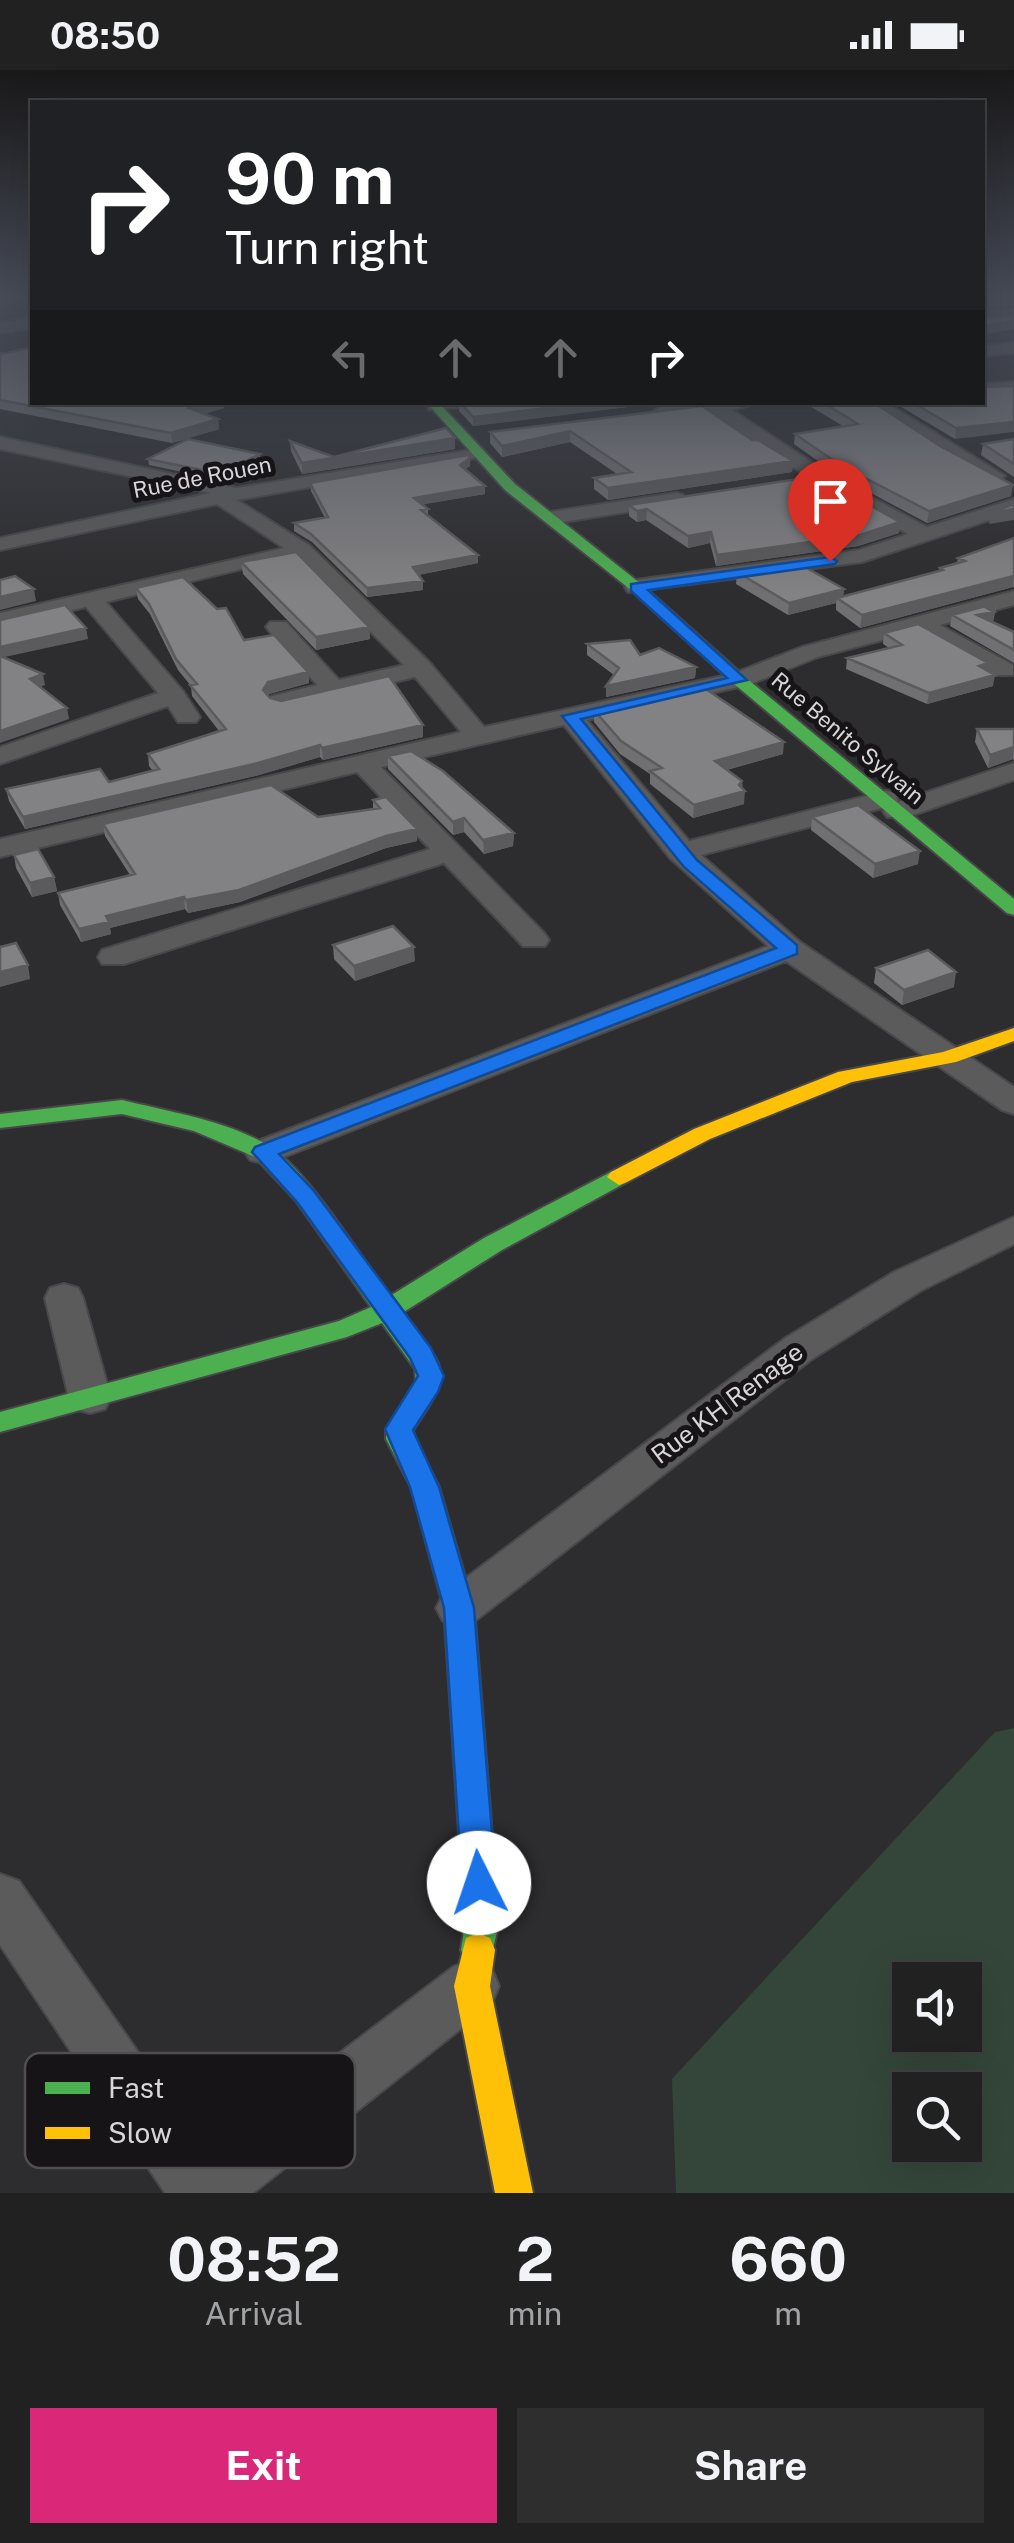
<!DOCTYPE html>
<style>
body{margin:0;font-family:"Public Sans",sans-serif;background:#2e2e2f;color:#f1f3f6;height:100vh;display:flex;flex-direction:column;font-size:38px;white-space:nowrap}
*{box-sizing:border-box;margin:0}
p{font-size:32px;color:#a2a3a5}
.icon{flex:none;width:55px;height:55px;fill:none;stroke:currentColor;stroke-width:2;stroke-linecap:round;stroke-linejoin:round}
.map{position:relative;height:2123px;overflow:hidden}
.drawer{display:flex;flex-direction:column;background:#222122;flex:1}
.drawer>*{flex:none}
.guide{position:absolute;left:30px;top:30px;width:955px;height:305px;border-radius:0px;box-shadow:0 10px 40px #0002,0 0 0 2px #3f3e40;background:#202124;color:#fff;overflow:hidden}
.tools{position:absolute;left:892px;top:1892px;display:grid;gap:20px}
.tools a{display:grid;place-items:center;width:90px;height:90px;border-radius:0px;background:#222122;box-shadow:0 10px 40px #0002,0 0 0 2px #3f3e40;font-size:50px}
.pin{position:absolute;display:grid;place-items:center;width:85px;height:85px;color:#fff;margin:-102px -42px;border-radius:50% 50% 50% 0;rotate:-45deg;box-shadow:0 0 10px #0007}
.pin .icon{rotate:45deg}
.me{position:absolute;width:110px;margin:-55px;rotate:356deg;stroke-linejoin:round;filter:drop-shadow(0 0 8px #0008)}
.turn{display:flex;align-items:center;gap:35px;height:210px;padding:0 30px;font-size:45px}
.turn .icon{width:130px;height:130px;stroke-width:2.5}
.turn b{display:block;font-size:70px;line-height:85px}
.lanes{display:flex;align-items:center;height:95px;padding:0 30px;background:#0003;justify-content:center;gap:50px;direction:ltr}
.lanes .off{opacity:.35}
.eta{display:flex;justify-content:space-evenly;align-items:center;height:170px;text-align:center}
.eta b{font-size:60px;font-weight:700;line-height:70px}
.action{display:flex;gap:20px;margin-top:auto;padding:20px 30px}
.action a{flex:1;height:115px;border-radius:0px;background:#db2777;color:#fff;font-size:40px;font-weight:700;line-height:115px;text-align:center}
.action a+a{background:#2e2e2f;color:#f1f3f6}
.status{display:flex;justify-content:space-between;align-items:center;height:70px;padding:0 50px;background:#222122;direction:ltr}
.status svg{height:28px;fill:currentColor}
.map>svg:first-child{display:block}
.green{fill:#34463a;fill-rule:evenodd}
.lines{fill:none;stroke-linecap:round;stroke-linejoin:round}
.street-casing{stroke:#484749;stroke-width:4}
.fast-casing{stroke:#484749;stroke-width:4}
.slow-casing{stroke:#484749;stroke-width:4}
.street{fill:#5c5b5b;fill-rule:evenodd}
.fast{fill:#4caf50;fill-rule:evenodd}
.slow{fill:#ffc107;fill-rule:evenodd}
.wall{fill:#706f71}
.shaded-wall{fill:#5b5a5c}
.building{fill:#828183;stroke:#5b5a5c;stroke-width:2.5}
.route{fill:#1a73e8;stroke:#114b97;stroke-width:2.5}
.labels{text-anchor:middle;stroke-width:10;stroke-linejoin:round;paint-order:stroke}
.far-street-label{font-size:22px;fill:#d8d6d9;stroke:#161416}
.street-label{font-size:25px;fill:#d8d6d9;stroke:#161416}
.key{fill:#161416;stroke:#504e50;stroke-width:2.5}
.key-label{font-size:28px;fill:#d8d6d9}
</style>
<div class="status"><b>08:50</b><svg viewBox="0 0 49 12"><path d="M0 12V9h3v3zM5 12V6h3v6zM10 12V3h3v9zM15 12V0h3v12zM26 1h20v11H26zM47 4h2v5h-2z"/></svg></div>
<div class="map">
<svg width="1014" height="2123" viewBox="0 0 1014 2123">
<rect width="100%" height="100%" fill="#2d2c2e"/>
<!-- green -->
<path class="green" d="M1014 1658V2123H676L672 2009 995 1662ZM910 1910H965V1965H910ZM910 2020H965V2075H910Z"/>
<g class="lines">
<!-- street casing -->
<g class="street-casing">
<path id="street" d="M0 227H31L0 235Z
M1014 239V249L982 252V242Z
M32 248V258L0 263V253Z
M1014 273V283L982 286V276Z
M1014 312V322L982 324V314Z
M428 332H470L461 337 429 340Z
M703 332H762L732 340 837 409 927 457 1014 429V442L862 492 628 522 625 517 636 510 859 480 908 464 823 417 711 342 660 349 651 343 660 337Z
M862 332H885L1005 406 995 412 988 410Z
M0 367 237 418 482 378 485 382 475 388 237 430 309 475 430 593 484 657 732 604 802 577 1014 521V535L940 555 1013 595V605H995L917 561 818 587 748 615 587 650 689 771 886 721 896 723 898 732 1014 693V710L907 747H887L883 741 886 737 701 785 800 872 1014 1017V1044L1002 1040 786 891 276 1090 263 1093 250 1090 245 1082 250 1074 768 876 670 788 564 655 381 697 545 864 549 870 545 876H523L444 793 124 894H102L98 887 102 880 430 779 357 702 0 787V769L461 662 415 607 281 639 272 636 268 631 272 626 317 615 270 562 266 557 270 552H286L339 610 404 595 295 486 106 532 183 621 200 647 196 652H178L168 636 0 694V677L158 623 86 537 0 557V543L284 478 217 434 0 480V468L211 423 0 379Z
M676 423 683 425V433L550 454 540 448 550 442Z
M1014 1147V1174L922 1220 812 1289 475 1551 459 1557 443 1551 436 1538 443 1525 784 1269 894 1202Z
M64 1214 78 1218 83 1228 111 1328 105 1339 90 1343 75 1339 69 1328 45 1228 50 1218Z
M0 1804 19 1811 208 2083 453 1897 472 1889 491 1897 499 1916 491 1935 253 2123H165L0 1875Z"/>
</g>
<!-- fast casing -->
<g class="fast-casing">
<path id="fast" d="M426 332H438L515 414 641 514 745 607 1014 829V845L1007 843 733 613 631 520 505 420Z
M122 1030C170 1042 226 1050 269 1076 306 1098 362 1189 390 1226L484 1168 611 1102 619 1099 631 1107 627 1112 502 1180 402 1243C445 1302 457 1296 413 1360L414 1369 439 1417 474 1538 499 1853 490 1892 478 1897 466 1892 461 1880 465 1853 444 1538 411 1417 386 1369V1359L416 1315 415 1299 382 1253 347 1267 0 1362V1342L339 1251 371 1237 297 1132 255 1087 194 1061 122 1044 0 1058V1044Z"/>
</g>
<!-- slow casing -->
<g class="slow-casing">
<path id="slow" d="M1014 958V971L956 992 852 1012 710 1069 627 1112 619 1115 607 1107 611 1102 694 1059 838 1002 943 982Z
M478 1863 490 1868 495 1880 490 1916 533 2123H495L454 1916 466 1868Z"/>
</g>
<!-- street -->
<use href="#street" class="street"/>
<!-- fast -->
<use href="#fast" class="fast"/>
<!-- slow -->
<use href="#slow" class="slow"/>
</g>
<!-- wall -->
<path class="wall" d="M0 283 224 338 204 344 218 349 219 359 172 373 0 339Z
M459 332H667L473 356 459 341Z
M803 332H873L1011 426 927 453 839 406 794 374 795 364 843 356Z
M893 332H982L955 369Z
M702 336 752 370 793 391 792 402 608 430 594 419V408L617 404 570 372 502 387 490 373V362Z
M1014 369V407L981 385 983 374Z
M290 371 334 387 455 379 302 404 291 381Z
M260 384V389L221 410 149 395 148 389Z
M470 396 465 399 485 416V424L422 434 428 439V446L478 485V493L418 505 423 511V520L367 527 312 472 294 461V453L325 448 311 421 310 413Z
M629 435 899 463 858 476 716 496 710 473 688 478 646 450 637 452 629 446Z
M1014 468V518L1013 517 860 558 836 540V533L788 545 736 514 737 502 844 519 843 527 939 501 940 498 957 493 958 488Z
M241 492 369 557 370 569 316 580 243 504Z
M136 518 308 602 309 613 269 624 268 626 270 628 423 667 323 690 320 687 259 705 25 759 9 731 6 719 109 712 153 701 149 696 148 684 219 661 192 626 191 616 178 600 150 544 138 529Z
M997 533 993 552 1014 562V593L950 556 952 545Z
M884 563 986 600 993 616 927 634 846 599 847 588 889 578 883 574Z
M587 574 696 597 695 608 606 627V616L614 605 587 585Z
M594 640 783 684 727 700 742 711 744 734 693 748 650 714V704L620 684 594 652Z
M977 659H1014V691L1013 689 988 698 975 672Z
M388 686 514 763 513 776 484 784 464 762 453 765 388 699Z
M373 730 417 771 386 778 240 832 188 843 185 839 110 858 111 864 81 872 60 835 58 823 130 805 105 766 103 754 318 747 373 739Z
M812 747 918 794 873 808 811 760Z
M14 785 54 807 57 821 32 827 16 798Z
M333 875 415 891 355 911 334 889Z
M876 898 954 917 902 935 874 913Z"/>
<!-- shaded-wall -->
<path class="shaded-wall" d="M1014 228V235L982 239V231Z
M1014 251V259L982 265V257Z
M207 332H223L224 338 190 347 189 338Z
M594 332H667L473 356V347Z
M218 349 219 359 172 373 171 363Z
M1014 352V362L955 369 956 358Z
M570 361V372L502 387V376Z
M455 368V379L302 404V393Z
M260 384V389L221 410V404Z
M470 388V396L460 403V395Z
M793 391 792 402 608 430V418Z
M1013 415 1011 426 927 453 929 441Z
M485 416V424L414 436V428Z
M647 439 646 450 637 452V441Z
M1014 439V450L989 454 991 443Z
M900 452 899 463 858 476 716 496 717 485Z
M711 462 710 473 688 478V466Z
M478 485V493L413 506V497Z
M1014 506 1013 517 860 558 862 545Z
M423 511V520L367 527V518Z
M34 519 36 531 0 540V527Z
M844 519 842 531 837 528 836 533 788 545 789 533Z
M997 533 992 553 977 545 985 537Z
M369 557 370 569 316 580V567Z
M86 558 88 569 0 588V577Z
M696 597 695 608 606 627V616Z
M308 602 309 613 269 624 264 631 263 620 268 612Z
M43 604 45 615 31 621 30 609Z
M995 605 993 616 927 634 929 623Z
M67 638 69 649 0 673V661Z
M423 655V667L323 690 322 678Z
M784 672 783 684 714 703 715 691Z
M320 675V687L259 705 25 759 23 747Z
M1014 677 1013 689 988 698 990 685Z
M742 711 741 722 745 721 744 734 693 748 694 735 739 715Z
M464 748V762L453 765V752Z
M417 759V771L386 778 240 832 188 843 186 830 386 766Z
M514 763 513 776 484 784 483 770Z
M920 781 918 794 873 808 875 794Z
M54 807 57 821 32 827 30 813Z
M184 827 185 839 110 858 111 864 81 872 79 859 106 846Z
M414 877 415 891 355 911 354 896Z
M28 895 30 909 0 917V902Z
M956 902 954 917 902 935 904 920Z"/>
<!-- building -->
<path class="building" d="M982 227H1014V228L982 231Z
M1014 245V251L982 257V247Z
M32 277V332H207L189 338 218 349 171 363 0 330V283L2 284Z
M982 315 984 317 1014 316V352L956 358 912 332H982Z
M460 332H594L473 347Z
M822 332H873L940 376 1013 415 929 441 840 395 795 364 858 354Z
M702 336 752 370H758L793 391 608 418 594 408 631 402 570 361 502 376 490 362Z
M446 358 455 368 302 393 290 371 334 387Z
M188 369 260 384 221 404 148 389Z
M1014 369V394L983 374Z
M468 385 470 388 460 395 485 416 414 428 428 439 421 440 478 485 413 497 423 511 367 518 311 464 294 453 328 447 310 413Z
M817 406 900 452 860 465 717 485 711 462 688 466 647 439 637 441 629 435Z
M1014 434V439L991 443Z
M1014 468V506L862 545 837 528 943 500 940 498 965 491 958 488Z
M296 482 369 557 316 567 241 492Z
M798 493 844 519 789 533 737 502Z
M15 506 34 519 0 527V510Z
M183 507 217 539 226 538 244 570 274 565 308 602 268 612 263 620 270 628 281 631 389 606 423 655 322 678 320 675 258 693 23 747 6 719 100 699 109 712 159 699 148 684 226 659 190 615 197 614 176 589 149 534 136 518Z
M997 533 985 537 994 542 977 545 1014 562V580L952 545Z
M65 535 86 558 0 577V550Z
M918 554 988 593 979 596 995 605 929 623 847 588 902 575 884 563Z
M630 570 640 585 659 578 696 597 606 616 619 598 587 574Z
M0 586 43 604 30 609 67 638 0 661Z
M703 617 784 672 715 691 742 711 739 715 745 721 694 735 650 701 662 698 621 671 594 640Z
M977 659H1014V677L990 685Z
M411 681 443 701 514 763 483 770 464 748 453 752 388 686Z
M271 715 318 747 380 738 373 730 386 727 417 759 386 766 239 820 186 830 184 827 106 846 109 852 79 859 58 823 135 804 103 754Z
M858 735 920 781 875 794 812 747Z
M38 779 54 807 30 813 14 785Z
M393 856 414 877 354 896 333 875Z
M16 873 28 895 0 902V877Z
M928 880 956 902 904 920 876 898Z"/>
<!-- sky -->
<linearGradient id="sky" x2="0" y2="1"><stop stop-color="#191819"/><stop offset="0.43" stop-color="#464b57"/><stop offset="1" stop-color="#464b57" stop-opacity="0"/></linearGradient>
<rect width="1014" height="524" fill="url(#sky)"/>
<!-- route -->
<path class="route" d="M830 487 837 491 835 494 648 520 747 610 581 649 697 790 797 875V884L279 1084 314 1121 431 1278 444 1306 438 1322 413 1360 439 1417 474 1538 496 1813 491 1825 479 1829 467 1825 462 1813 444 1538 410 1417 385 1359 418 1306 410 1288 297 1132 252 1082 255 1077 776 878 684 797 562 646 727 608 631 521V514Z"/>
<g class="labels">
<!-- far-street labels -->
<g class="far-street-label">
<text transform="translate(202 407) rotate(-11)" y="8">Rue de Rouen</text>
<text transform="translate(848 668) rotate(40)" y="8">Rue Benito Sylvain</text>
</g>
<!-- street labels -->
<g class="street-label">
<text transform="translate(727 1333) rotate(-37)" y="9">Rue KH Renage</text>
</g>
</g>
<!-- legend -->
<rect x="25" y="1983" width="330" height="115" rx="15" class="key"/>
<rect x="45" y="2012" width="45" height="12" fill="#4caf50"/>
<rect x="45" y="2057" width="45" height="12" fill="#ffc107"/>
<g class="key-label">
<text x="108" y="2028">Fast</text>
<text x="108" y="2073">Slow</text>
</g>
</svg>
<div class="tools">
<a><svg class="icon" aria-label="sound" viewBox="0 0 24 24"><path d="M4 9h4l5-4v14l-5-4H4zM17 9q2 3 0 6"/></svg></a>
<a><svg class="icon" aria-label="search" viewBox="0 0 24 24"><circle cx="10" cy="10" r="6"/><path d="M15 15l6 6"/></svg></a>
</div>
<div class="pin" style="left:830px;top:491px;background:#d93025"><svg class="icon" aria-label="arrive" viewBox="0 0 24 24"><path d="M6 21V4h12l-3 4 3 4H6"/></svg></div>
<svg class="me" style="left:479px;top:1813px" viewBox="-20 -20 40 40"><circle r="19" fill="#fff"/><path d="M0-13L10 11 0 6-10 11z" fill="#1a73e8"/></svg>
<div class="guide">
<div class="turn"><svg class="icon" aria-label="right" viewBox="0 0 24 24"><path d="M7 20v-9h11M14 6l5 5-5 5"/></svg><div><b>90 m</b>Turn right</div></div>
<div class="lanes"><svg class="icon off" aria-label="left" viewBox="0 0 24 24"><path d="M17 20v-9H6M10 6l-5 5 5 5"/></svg><svg class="icon off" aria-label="ahead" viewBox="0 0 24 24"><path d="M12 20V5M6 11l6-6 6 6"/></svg><svg class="icon off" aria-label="ahead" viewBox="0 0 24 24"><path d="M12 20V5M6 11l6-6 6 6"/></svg><svg class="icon" aria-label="right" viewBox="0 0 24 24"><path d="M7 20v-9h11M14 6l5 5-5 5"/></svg></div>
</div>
</div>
<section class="drawer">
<div class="eta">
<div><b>08:52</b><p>Arrival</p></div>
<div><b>2</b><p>min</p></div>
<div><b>660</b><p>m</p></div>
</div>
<div class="action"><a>Exit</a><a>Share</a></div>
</section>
